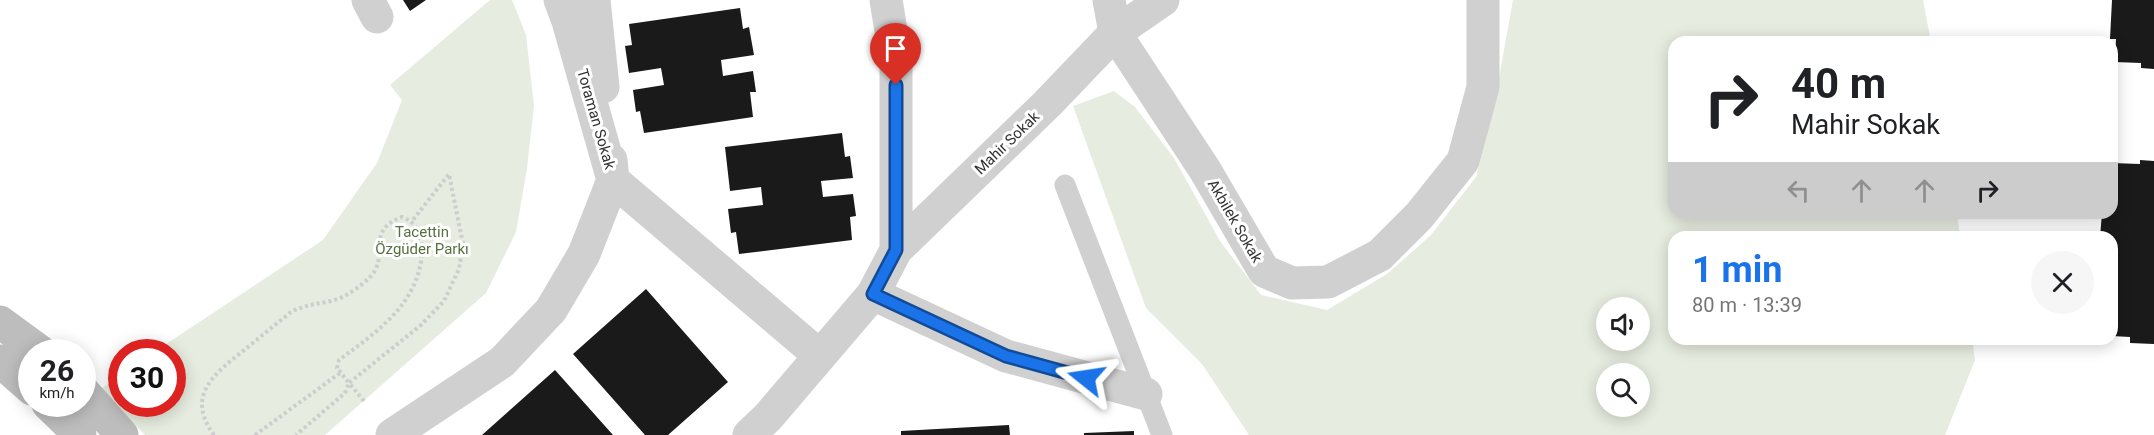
<!DOCTYPE html>
<meta charset="utf-8">
<style>
body{margin:0;font-family:Roboto,sans-serif;background:#f6f6f6;color:#202124;height:100vh;display:flex;flex-direction:column;font-size:22px;white-space:nowrap}
*{box-sizing:border-box;margin:0}
p{font-size:20px;color:#757577}
.icon{flex:none;width:33px;height:33px;fill:none;stroke:currentColor;stroke-width:2;stroke-linecap:round;stroke-linejoin:round}
.map{position:relative;flex:1;overflow:hidden}
.panel{position:absolute;left:1668px;top:231px;width:450px;height:114px;display:flex;flex-direction:column;background:#fff;border-radius:18px;box-shadow:0 3px 15px #0003}
.panel>*{flex:none}
.hud{position:absolute;left:1668px;top:36px;width:450px;height:183px;border-radius:18px;box-shadow:0 3px 15px #0003;background:#fff;color:#202124;overflow:hidden}
.fabs{position:absolute;left:1596px;top:297px;display:grid;gap:12px}
.fabs a{display:grid;place-items:center;width:54px;height:54px;border-radius:50%;background:#fff;box-shadow:0 3px 15px #0003;font-size:30px}
.speed{position:absolute;left:18px;top:339px;display:flex;gap:12px;font-size:30px;font-weight:700;text-align:center}
.speed>*{display:grid;place-content:center;width:78px;height:78px;border-radius:50%;background:#fff;box-shadow:0 3px 15px #0003;line-height:1}
.speed small{font-size:15px;font-weight:400}
.speed .limit{border:9px solid #d22;background:#fff;color:#111}
.pin{position:absolute;display:grid;place-items:center;width:51px;height:51px;color:#fff;margin:-62px -26px;border-radius:50% 50% 50% 0;rotate:-45deg;box-shadow:0 0 6px #0007}
.pin .icon{rotate:45deg}
.me{position:absolute;width:66px;margin:-33px;rotate:285deg;stroke-linejoin:round;filter:drop-shadow(0 0 4px #0008)}
.turn{display:flex;align-items:center;gap:21px;height:126px;padding:0 24px;font-size:27px}
.turn .icon{width:78px;height:78px;stroke-width:2.5}
.turn b{display:block;font-size:42px;line-height:51px}
.lanes{display:flex;align-items:center;height:57px;padding:0 24px;background:#0003;justify-content:center;gap:30px;direction:ltr}
.lanes .off{opacity:.35}
.round{display:grid;place-items:center;flex:none;width:63px;height:63px;border-radius:32px;background:#f6f6f6}
.summary{display:flex;align-items:center;justify-content:space-between;height:102px;padding:0 24px}
h1{font-size:36px;font-weight:700;line-height:45px;color:#1a73e8}
.map>svg:first-child{display:block}
.green{fill:#e6ecdf;fill-rule:evenodd}
.building{fill:#1a1a1a}
.lines{fill:none;stroke-linecap:round;stroke-linejoin:round}
.path{stroke:#cdcdcd;stroke-width:4;stroke-dasharray:3 3;stroke-linecap:butt}
.lane{stroke:#d0d0d0;stroke-width:21}
.street{stroke:#d0d0d0;stroke-width:33}
.secondary{stroke:#bdbdbd;stroke-width:33}
.route-casing{stroke:#114b97;stroke-width:15}
.route{stroke:#1a73e8;stroke-width:10}
.labels{text-anchor:middle;stroke-width:6;stroke-linejoin:round;paint-order:stroke}
.street-label{font-size:15px;fill:#333;stroke:#fff}
.park-label{font-size:15px;fill:#56703f;stroke:#fff}
</style>
<div class="map">
<svg width="2154" height="435" viewBox="0 0 2154 435">
<rect width="100%" height="100%" fill="#fff"/>
<!-- green -->
<path class="green" d="M490 0H512L526 35 534 106 527 168 516 232 486 293 325 435H145L101 389 121 375 122 404H172V352H154L323 240 377 163 402 100 390 85Z
M1513 0H1923L1931 42H1674V213H1957L1960 237H1674V339H1972L1975 360 1945 435H1249L1202 364 1146 308 1073 106 1114 91 1135 107 1174 158 1220 241 1261 295 1327 310 1387 274 1431 235 1476 177 1494 106ZM1606 308H1640V340H1606ZM1606 374H1640V406H1606Z"/>
<!-- building -->
<path class="building" d="M403 0H426L410 11Z
M2112 0H2154V69L2141 68V63L2115 62 2116 39H2110Z
M740 8 743 29 749 27 754 55 721 60 723 76 753 71 756 92H750L753 117 644 133 640 111 636 112 633 90 664 85 661 68 629 73 625 46 632 45 629 24Z
M842 133 845 157 850 156 853 178 821 181 823 197 853 194 856 216 850 217 852 240 739 254 736 232 731 233 728 209 763 205 761 187 730 191 725 147Z
M2140 160 2154 161V344L2130 343V337L2112 336V237H2100L2102 213H2112V163L2140 164Z
M646 289 728 382 668 435H645L573 354Z
M555 370 613 435H482Z
M1009 425 1010 435H901V431Z
M1134 431V435H1084V433Z"/>
<g class="lines">
<!-- path -->
<path class="path" d="M364 401 349 383 421 325 444 301 459 269 463 244 449 174 412 221
M214 435C185 396 214 374 243 351 259 338 275 325 291 312 304 305 317 304 331 301 345 298 360 287 370 277 391 255 364 231 402 217 416 222 422 233 422 249 421 302 378 331 339 360L337 368 349 383 345 393 296 435
M255 435 340 373"/>
<!-- lane -->
<path class="lane" d="M1065 185 1162 435"/>
<!-- street -->
<path class="street" d="M368 0 377 17
M594 0 603 87
M886 0 896 61V250
M1109 0 1115 33 1205 170 1264 271 1292 283 1328 282 1380 255 1419 216 1463 161 1483 87V0
M611 160 613 180 820 356
M873 294 1006 356 1146 394
M392 435 502 362 551 310 584 254 613 180 568 21 560 0
M749 435 768 417 873 294 896 250 1047 104 1115 33 1163 0"/>
<!-- secondary -->
<path class="secondary" d="M0 322 41 352
M0 361 32 389
M82 390 122 435
M48 404 80 435"/>
</g>
<g class="lines">
<!-- route casing -->
<g class="route-casing">
<path id="route" d="M896 85V250L873 294 1006 356 1086 378"/>
</g>
<!-- route -->
<use href="#route" class="route"/>
</g>
<g class="labels">
<!-- street labels -->
<g class="street-label">
<text transform="translate(596 119) rotate(74)" y="5">Toraman Sokak</text>
<text transform="translate(1007 143) rotate(-44)" y="5">Mahir Sokak</text>
<text transform="translate(1235 221) rotate(60)" y="5">Akbilek Sokak</text>
</g>
<!-- park labels -->
<g class="park-label">
<text x="422" y="237">Tacettin<tspan x="422" dy="17">Özgüder Parkı</tspan></text>
</g>
</g>
</svg>
<div class="fabs">
<a><svg class="icon" aria-label="sound" viewBox="0 0 24 24"><path d="M4 9h4l5-4v14l-5-4H4zM17 9q2 3 0 6"/></svg></a>
<a><svg class="icon" aria-label="search" viewBox="0 0 24 24"><circle cx="10" cy="10" r="6"/><path d="M15 15l6 6"/></svg></a>
</div>
<div class="speed"><div>26<small>km/h</small></div><div class="limit">30</div></div>
<div class="pin" style="left:896px;top:85px;background:#d93025"><svg class="icon" aria-label="arrive" viewBox="0 0 24 24"><path d="M6 21V4h12l-3 4 3 4H6"/></svg></div>
<svg class="me" style="left:1086px;top:378px" viewBox="-20 -20 40 40"><path d="M0-17L14 15 0 8-14 15z" fill="#1a73e8" stroke="#fff" stroke-width="4"/></svg>
<div class="hud">
<div class="turn"><svg class="icon" aria-label="right" viewBox="0 0 24 24"><path d="M7 20v-9h11M14 6l5 5-5 5"/></svg><div><b>40 m</b>Mahir Sokak</div></div>
<div class="lanes"><svg class="icon off" aria-label="left" viewBox="0 0 24 24"><path d="M17 20v-9H6M10 6l-5 5 5 5"/></svg><svg class="icon off" aria-label="ahead" viewBox="0 0 24 24"><path d="M12 20V5M6 11l6-6 6 6"/></svg><svg class="icon off" aria-label="ahead" viewBox="0 0 24 24"><path d="M12 20V5M6 11l6-6 6 6"/></svg><svg class="icon" aria-label="right" viewBox="0 0 24 24"><path d="M7 20v-9h11M14 6l5 5-5 5"/></svg></div>
</div>
<section class="panel">
<div class="summary"><div><h1>1 min</h1><p>80 m · 13:39</p></div><a class="round"><svg class="icon" aria-label="close" viewBox="0 0 24 24"><path d="M6 6l12 12M18 6L6 18"/></svg></a></div>
</section>
</div>
